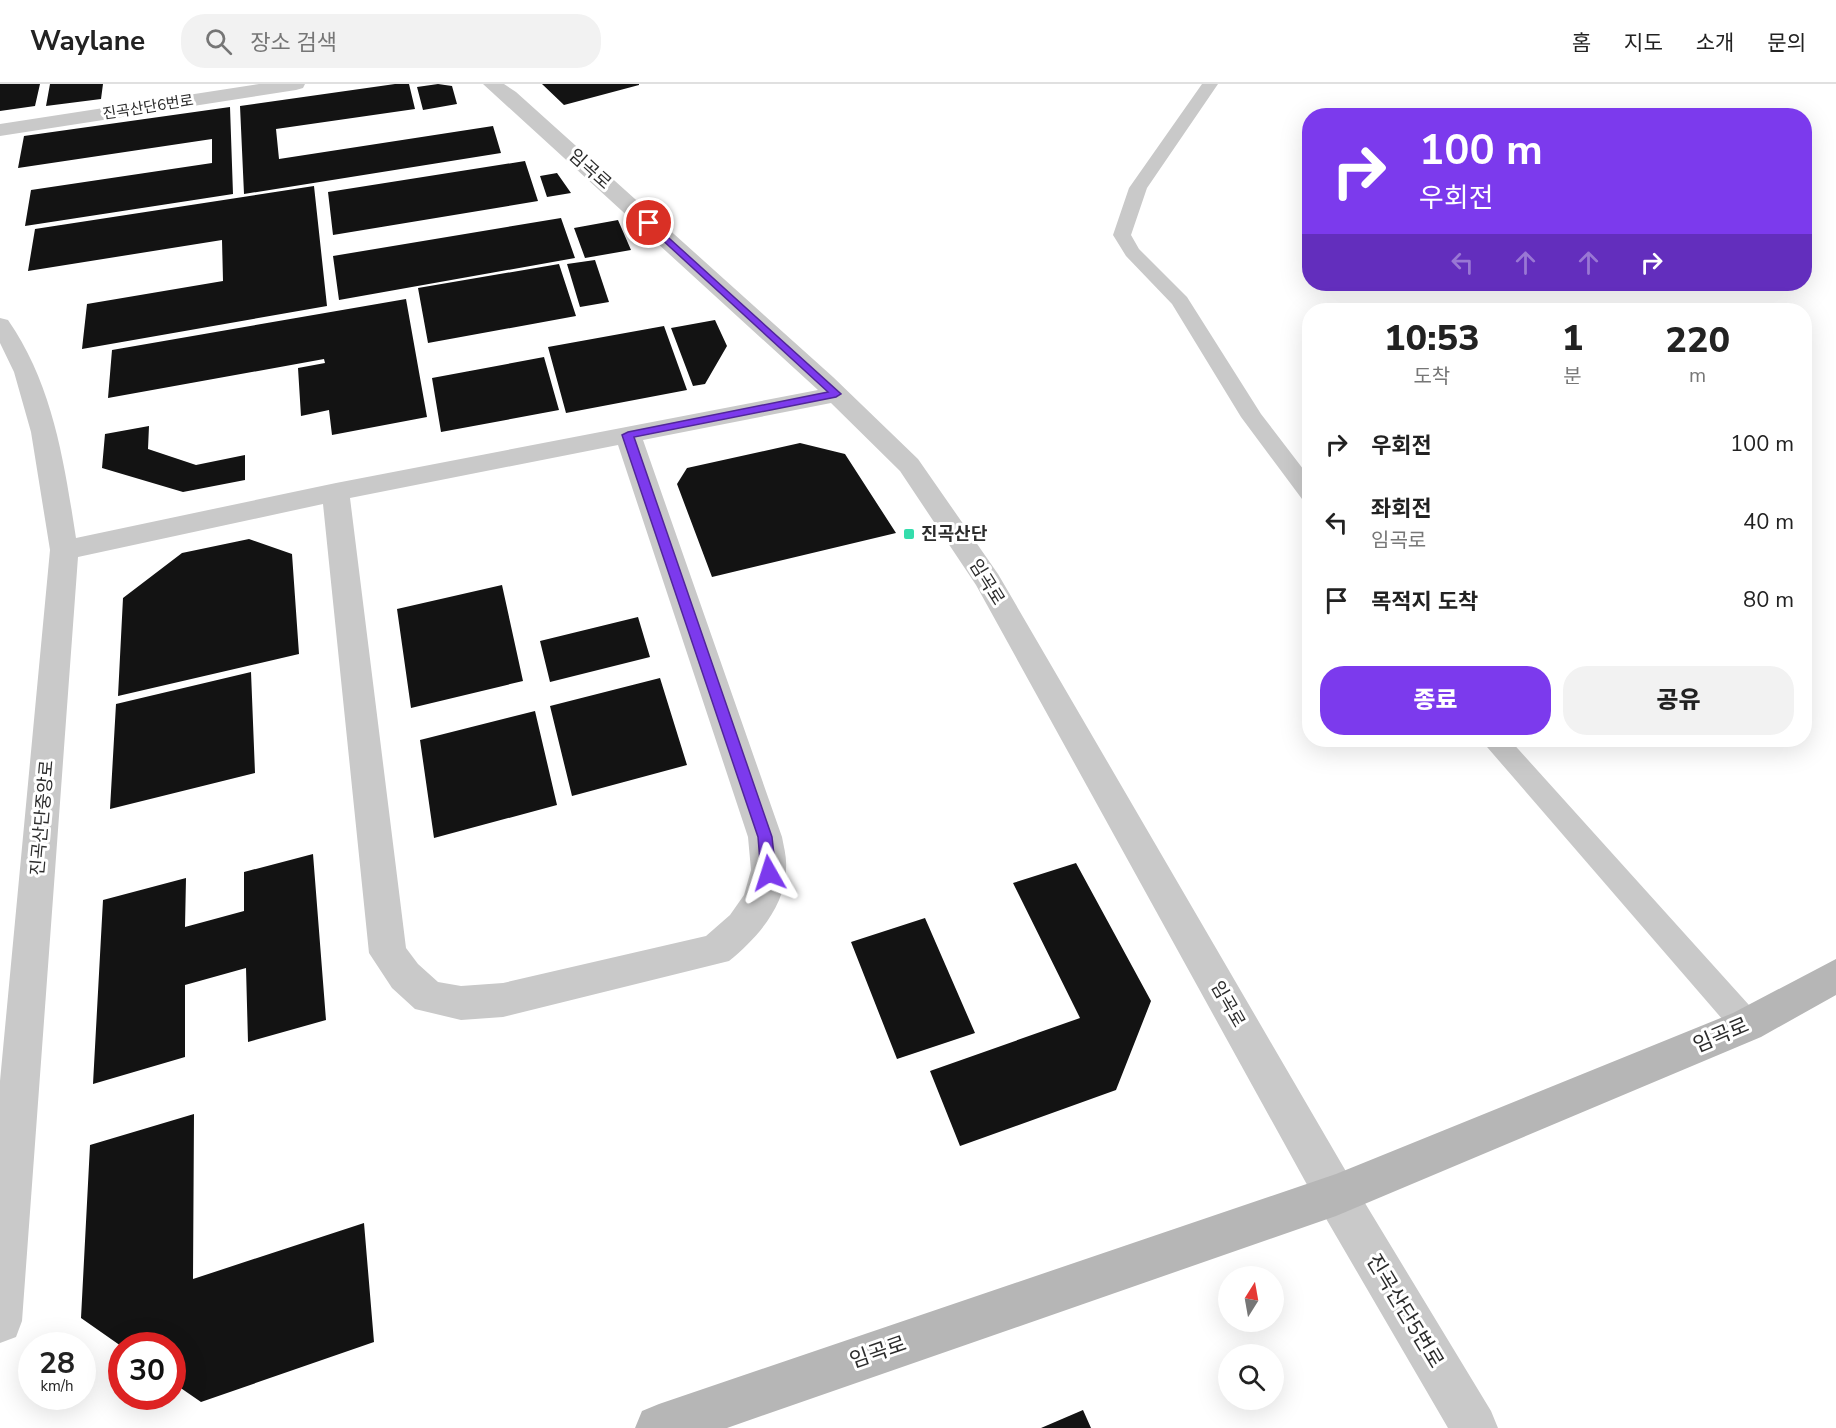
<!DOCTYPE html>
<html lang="ko">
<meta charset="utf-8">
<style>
body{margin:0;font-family:"Nunito Sans","Noto Sans KR",sans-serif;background:#f2f2f2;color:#222;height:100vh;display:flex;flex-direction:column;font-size:22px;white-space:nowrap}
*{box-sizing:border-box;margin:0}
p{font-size:20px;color:#767676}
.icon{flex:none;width:33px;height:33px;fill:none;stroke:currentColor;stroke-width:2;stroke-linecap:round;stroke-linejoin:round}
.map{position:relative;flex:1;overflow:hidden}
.sheet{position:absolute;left:1302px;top:219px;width:510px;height:444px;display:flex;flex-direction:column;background:#fff;border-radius:24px;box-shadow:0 6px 24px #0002}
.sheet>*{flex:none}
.top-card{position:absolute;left:1302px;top:24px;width:510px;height:183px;border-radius:24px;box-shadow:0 6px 24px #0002;background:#7c3aed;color:#fff;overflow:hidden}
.needle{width:39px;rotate:11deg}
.tools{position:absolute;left:1218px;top:1182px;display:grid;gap:12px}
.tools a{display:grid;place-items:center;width:66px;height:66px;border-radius:50%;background:#fff;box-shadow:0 6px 24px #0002;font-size:30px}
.speed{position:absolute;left:18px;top:1248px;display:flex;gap:12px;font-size:30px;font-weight:700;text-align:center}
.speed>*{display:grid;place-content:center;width:78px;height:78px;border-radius:50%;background:#fff;box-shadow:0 6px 24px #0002;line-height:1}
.speed small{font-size:15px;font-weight:400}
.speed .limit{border:9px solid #d22;background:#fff;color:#111}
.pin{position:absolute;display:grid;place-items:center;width:51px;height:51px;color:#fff;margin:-26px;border:3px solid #fff;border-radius:50%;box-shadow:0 2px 6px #0007}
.me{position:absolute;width:66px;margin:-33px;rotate:354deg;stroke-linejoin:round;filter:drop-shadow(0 0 4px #0008)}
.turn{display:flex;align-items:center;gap:21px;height:126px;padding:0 18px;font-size:27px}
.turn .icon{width:78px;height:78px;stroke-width:2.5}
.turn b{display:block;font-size:42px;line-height:51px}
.lanes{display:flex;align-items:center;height:57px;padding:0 18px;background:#0003;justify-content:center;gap:30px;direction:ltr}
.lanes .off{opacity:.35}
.eta{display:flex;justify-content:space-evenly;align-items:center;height:102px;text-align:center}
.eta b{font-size:36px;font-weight:800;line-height:42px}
.action{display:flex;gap:12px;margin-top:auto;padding:12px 18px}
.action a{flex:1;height:69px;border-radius:24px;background:#7c3aed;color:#fff;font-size:24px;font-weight:800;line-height:69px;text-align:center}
.action a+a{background:#f2f2f2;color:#222}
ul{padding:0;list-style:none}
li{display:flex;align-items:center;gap:18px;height:78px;padding:0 18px}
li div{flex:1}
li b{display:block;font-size:22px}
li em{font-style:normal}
header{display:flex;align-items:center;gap:36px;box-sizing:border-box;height:84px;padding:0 30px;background:#fff;border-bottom:2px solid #e0e0e0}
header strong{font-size:28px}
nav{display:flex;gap:33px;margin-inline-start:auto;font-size:21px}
.search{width:420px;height:54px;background:#f2f2f2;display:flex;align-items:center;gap:15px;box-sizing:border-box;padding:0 21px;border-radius:24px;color:#767676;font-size:22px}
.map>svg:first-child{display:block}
.building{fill:#131313}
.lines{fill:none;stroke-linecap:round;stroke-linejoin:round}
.service{fill:#c9c9c9;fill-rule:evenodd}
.minor{fill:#c9c9c9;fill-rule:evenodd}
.secondary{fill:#b6b6b6;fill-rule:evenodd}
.route{fill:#7c3aed;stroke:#51269a;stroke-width:1.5}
.poi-dot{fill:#34ddac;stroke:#fff;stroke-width:2}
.labels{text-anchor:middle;stroke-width:6;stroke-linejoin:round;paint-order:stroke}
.far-street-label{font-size:15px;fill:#2c2c2c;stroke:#fff}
.street-label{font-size:18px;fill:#2c2c2c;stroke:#fff}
.poi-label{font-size:18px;font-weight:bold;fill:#2c2c2c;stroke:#fff;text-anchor:start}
.near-street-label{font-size:21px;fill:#2c2c2c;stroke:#fff}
</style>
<header>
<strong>Waylane</strong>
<div class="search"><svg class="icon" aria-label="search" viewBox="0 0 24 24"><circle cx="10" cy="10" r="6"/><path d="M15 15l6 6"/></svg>장소 검색</div>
<nav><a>홈</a><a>지도</a><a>소개</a><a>문의</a></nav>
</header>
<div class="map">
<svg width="1836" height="1344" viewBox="0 0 1836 1344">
<rect width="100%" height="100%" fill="#fff"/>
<!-- building -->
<path class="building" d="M0 0H40L35 22 0 27Z
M50 0H103L101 15 46 22Z
M395 0H409L415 25 276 45 279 75 493 42 501 69 244 110 240 22Z
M438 0 452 2 457 20 423 26 417 3Z
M542 0H639V1L564 21Z
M230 23 233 110 25 142 31 106 212 79V55L18 84 24 52Z
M525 77 538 117 333 151 328 108Z
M557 89 571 109 547 113 540 92Z
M314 102 327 222 82 265 87 220 223 197 222 156 28 187 35 145Z
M561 134 575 174 339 216 333 172Z
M618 136 631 166 585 174 574 144Z
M595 176 609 218 580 223 567 180Z
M559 180 576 232 428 259 418 204Z
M406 215 427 333 332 351 329 326 301 332 298 284 325 279 324 275 108 314 112 266Z
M715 236 727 262 705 300 693 302 671 244Z
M664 242 687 306 566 329 548 263Z
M544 273 559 326 441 348 432 294Z
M149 342 148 365 196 381 245 371V396L183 408 102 384 105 350Z
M800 359 845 370 896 449 712 493 677 400 687 384Z
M249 455 292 470 299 570 118 612 123 514 182 469Z
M502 501 523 597 411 624 397 525Z
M638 533 650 573 550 598 540 557Z
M251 588 255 689 110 725 116 620Z
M660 594 687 681 572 712 550 622Z
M535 627 557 721 434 754 420 656Z
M313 770 326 936 248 958 246 884 185 901V973L93 1000 103 816 186 794 185 843 244 827V788Z
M1076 779 1151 917 1116 1006 960 1062 930 987 1080 934 1013 799Z
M925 834 975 949 897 975 851 858Z
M194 1030 193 1195 364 1139 374 1258 201 1318 172 1298V1262H121L81 1234 90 1061Z
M1083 1326 1091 1344H1041Z"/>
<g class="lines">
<!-- service -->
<path class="service" d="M1202 0H1218L1147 104 1131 151 1139 165 1187 213 1261 330 1310 394V417L1302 415 1241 333 1172 220 1126 172 1113 151 1129 104Z
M1481 656H1510L1758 931 1763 941 1758 951 1747 955 1736 951Z"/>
<!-- minor -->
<path class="minor" d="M259 0H305L303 4 296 6 0 52V40Z
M483 0H504L516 8 833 293 918 375 998 490 1351 1096 1491 1327 1498 1344H1448L1321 1126 976 501 900 387 831 319 643 356 782 753C784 764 787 774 786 785 785 823 757 854 729 877L503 933 461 936 415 925 392 904 369 869 323 420 78 473 22 1237 16 1253 0 1259V997L50 466 31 348 14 288 0 259V234L8 236C53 301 64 377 76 454L336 399 818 306ZM618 361 748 753 751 786 744 811 730 831 706 852 503 899 461 902 438 898 418 880 406 864 350 414Z"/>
<!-- secondary -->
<path class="secondary" d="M1836 875V911L1761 953 1336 1132 727 1344H635L642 1327 659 1320 1336 1090 1733 929Z"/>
</g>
<!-- route -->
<path class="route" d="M649 136 841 310 836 313 634 353 772 753 776 789 774 793H763L761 789 758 753 622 351 628 348 828 308 646 141V137Z"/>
<!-- markers -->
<rect class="poi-dot" x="903" y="444" width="12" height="12" rx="3"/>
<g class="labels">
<!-- far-street labels -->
<g class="far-street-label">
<text transform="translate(148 23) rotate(-9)" y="5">진곡산단6번로</text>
</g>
<!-- street labels -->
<g class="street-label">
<text transform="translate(590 85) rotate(42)" y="6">임곡로</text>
<text transform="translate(987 498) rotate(58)" y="6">임곡로</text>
<text transform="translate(42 734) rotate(-85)" y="6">진곡산단중앙로</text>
<text transform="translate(1228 920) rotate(60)" y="6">임곡로</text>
</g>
<!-- poi labels -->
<g class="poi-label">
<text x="921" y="456">진곡산단</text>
</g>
<!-- near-street labels -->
<g class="near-street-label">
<text transform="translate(1721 951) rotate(-23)" y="7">임곡로</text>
<text transform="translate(1405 1227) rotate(59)" y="7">진곡산단5번로</text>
<text transform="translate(878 1268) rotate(-19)" y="7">임곡로</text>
</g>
</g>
</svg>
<div class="tools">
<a><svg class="needle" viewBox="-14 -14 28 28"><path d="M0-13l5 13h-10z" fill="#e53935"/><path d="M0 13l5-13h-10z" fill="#767676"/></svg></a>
<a><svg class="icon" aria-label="search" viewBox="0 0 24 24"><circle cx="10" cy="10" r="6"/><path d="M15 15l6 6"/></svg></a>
</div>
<div class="speed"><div>28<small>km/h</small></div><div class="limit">30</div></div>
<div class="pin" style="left:649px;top:139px;background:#d93025"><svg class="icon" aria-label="arrive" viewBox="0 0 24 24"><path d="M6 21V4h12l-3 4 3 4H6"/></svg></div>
<svg class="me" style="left:769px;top:789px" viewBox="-20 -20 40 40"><path d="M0-17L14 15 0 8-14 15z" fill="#7c3aed" stroke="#fff" stroke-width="4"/></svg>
<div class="top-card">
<div class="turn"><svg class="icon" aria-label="right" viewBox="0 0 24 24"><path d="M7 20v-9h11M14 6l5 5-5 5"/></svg><div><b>100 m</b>우회전</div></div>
<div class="lanes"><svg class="icon off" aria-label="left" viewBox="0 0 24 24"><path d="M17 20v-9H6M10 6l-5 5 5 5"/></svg><svg class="icon off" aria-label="ahead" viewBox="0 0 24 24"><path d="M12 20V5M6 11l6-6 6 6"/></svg><svg class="icon off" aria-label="ahead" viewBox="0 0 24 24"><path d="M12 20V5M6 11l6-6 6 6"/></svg><svg class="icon" aria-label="right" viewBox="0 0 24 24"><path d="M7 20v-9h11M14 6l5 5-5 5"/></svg></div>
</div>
<section class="sheet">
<div class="eta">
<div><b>10:53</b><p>도착</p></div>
<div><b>1</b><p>분</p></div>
<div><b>220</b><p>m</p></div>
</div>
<ul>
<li><svg class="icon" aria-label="right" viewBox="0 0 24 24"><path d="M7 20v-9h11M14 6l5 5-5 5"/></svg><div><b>우회전</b></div><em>100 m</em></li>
<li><svg class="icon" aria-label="left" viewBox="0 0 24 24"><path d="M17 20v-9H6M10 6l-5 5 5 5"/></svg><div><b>좌회전</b><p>임곡로</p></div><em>40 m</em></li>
<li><svg class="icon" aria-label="arrive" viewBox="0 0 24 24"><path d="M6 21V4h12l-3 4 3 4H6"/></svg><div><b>목적지 도착</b></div><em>80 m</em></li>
</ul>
<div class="action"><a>종료</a><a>공유</a></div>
</section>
</div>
